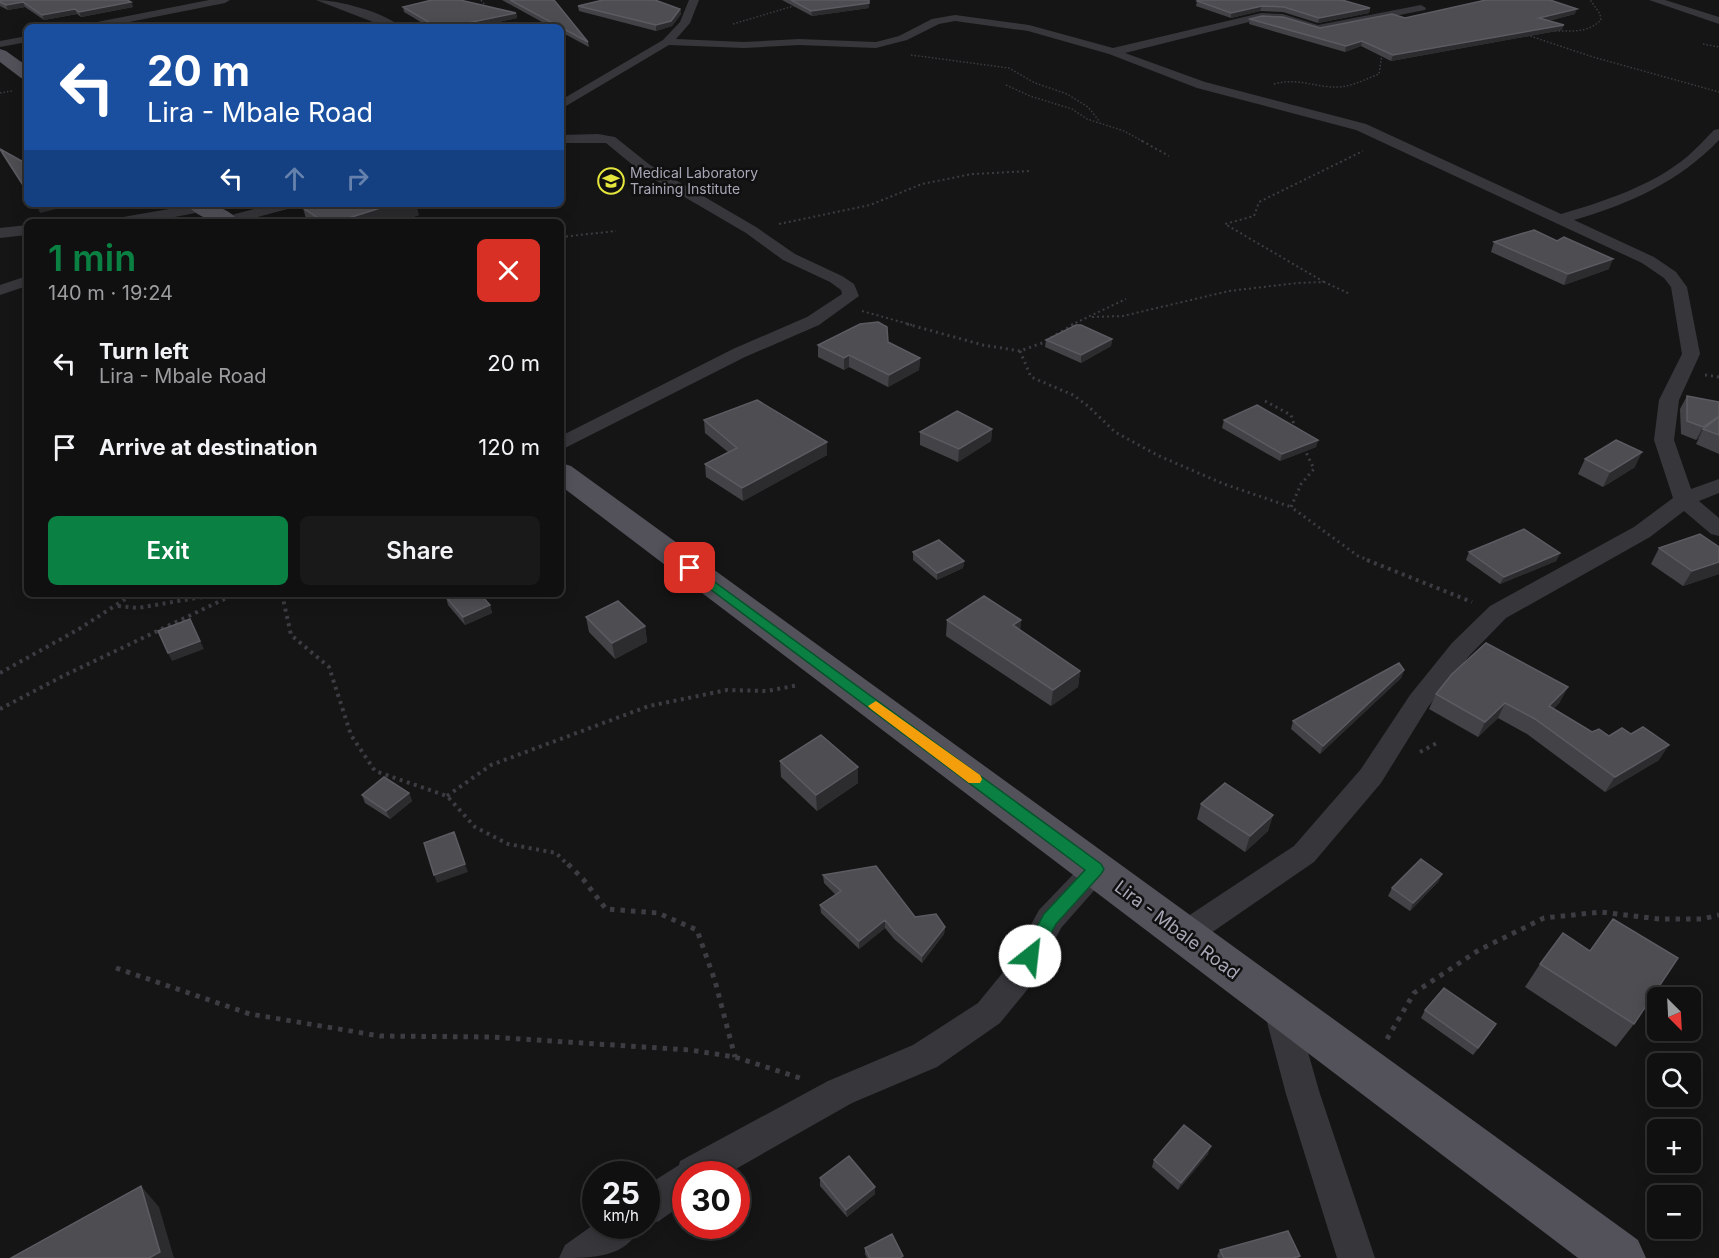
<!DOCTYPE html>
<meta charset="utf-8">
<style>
body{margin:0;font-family:Inter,sans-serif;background:#191919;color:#f1f3f6;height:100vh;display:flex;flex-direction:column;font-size:22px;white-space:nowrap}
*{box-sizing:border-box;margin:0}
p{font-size:20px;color:#9c9d9f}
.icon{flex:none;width:33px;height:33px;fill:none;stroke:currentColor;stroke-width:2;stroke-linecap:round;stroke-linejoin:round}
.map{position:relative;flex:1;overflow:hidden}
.drawer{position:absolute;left:24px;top:219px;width:540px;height:378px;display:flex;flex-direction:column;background:#101010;border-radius:9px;box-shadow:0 3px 15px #0003,0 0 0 2px #303030}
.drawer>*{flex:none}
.banner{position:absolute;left:24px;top:24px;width:540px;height:183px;border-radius:9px;box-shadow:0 3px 15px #0003,0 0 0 2px #303030;background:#1a4fa0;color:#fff;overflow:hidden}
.needle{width:39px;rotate:156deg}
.fabs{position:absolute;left:1647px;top:987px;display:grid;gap:12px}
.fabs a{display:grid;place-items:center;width:54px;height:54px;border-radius:9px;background:#101010;box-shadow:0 3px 15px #0003,0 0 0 2px #303030;font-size:30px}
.speed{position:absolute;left:582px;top:1161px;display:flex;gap:12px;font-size:30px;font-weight:700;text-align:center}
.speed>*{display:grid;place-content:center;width:78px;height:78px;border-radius:50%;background:#101010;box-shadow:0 3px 15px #0003,0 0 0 2px #303030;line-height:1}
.speed small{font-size:15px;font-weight:400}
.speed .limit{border:9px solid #d22;background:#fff;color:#111}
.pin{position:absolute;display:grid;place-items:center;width:51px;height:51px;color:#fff;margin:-26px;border-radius:12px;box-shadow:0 3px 9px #0006}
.me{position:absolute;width:66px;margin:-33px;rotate:29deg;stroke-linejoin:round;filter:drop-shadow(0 0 4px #0008)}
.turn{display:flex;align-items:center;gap:21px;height:126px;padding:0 24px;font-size:27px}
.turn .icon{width:78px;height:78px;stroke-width:2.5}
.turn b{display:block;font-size:42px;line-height:51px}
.lanes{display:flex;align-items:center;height:57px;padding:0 24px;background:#0003;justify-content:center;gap:30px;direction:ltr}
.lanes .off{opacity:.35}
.round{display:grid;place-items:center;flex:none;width:63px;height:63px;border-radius:9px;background:#191919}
.headline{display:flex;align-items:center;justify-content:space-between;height:102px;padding:0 24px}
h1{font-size:36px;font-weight:600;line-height:45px;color:#0b8043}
.primary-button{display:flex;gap:12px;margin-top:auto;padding:12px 24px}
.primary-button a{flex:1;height:69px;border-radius:9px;background:#0b8043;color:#fff;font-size:24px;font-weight:600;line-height:69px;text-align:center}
.primary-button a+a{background:#191919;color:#f1f3f6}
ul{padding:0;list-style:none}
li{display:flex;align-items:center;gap:18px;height:84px;padding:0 24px}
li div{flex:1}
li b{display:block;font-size:22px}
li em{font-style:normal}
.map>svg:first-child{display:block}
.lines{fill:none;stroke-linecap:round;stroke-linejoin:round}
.path-far4{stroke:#3c3c42;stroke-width:1.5;stroke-dasharray:1.5 2;stroke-linecap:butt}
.path-far3{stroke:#3c3c42;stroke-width:2;stroke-dasharray:2 3;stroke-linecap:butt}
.path-far2{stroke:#3c3c42;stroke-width:3;stroke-dasharray:2 4;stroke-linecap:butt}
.path-far1{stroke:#3c3c42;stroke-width:4;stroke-dasharray:3 4.5;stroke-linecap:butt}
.path{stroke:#3c3c42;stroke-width:5;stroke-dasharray:4.5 6;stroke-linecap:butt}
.minor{fill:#37363b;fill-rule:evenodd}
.primary{fill:#53525a;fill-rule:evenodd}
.wall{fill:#434246}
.shaded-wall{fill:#2c2b2e}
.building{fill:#4e4d52;stroke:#5c5b62;stroke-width:1.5}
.route{fill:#0b8043;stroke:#07532c;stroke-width:1.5}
.slow{fill:#f59e0b}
.labels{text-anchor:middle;stroke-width:5;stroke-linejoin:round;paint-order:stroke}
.far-poi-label{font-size:14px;fill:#a8a7b6;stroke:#101011;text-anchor:start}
.near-street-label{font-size:18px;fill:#a8a7b6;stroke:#101011}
</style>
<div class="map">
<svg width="1719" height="1258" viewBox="0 0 1719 1258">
<rect width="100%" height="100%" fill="#151516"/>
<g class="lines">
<!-- path-far4 -->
<path class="path-far4" d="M481 0 488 9
M733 24 797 5
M480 27 490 22
M1555 31C1572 31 1588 33 1601 20L1600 14 1591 1 1593 0
M1527 35 1593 57 1719 92
M1703 44 1719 47
M911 55 1009 68 1035 83 1067 94 1088 107 1100 122
M1274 84C1297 77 1316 88 1339 87 1353 86 1366 79 1379 74L1382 54
M1006 85 1030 96 1072 109 1087 119 1124 131 1144 142
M0 93 12 91"/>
<!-- path-far3 -->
<path class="path-far3" d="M1142 141 1169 156
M779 224 870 205 922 184 972 174 1031 171
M561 237 616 231
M1324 282 1225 224 1254 216 1259 202 1363 151
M862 311 912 325
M1092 317 1123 316 1229 291 1297 283 1324 282 1350 294
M1071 325 1126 299"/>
<!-- path-far2 -->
<path class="path-far2" d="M907 324 983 345 1020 351 1042 343 1075 324
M1020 351 1031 377 1073 395 1088 406 1115 432 1159 456 1224 484 1291 507
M1705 375 1719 377
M1265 401 1291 415 1296 431
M1304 448 1314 469 1301 484 1291 507 1358 556 1371 561"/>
<!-- path-far1 -->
<path class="path-far1" d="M1367 560 1472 602
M282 594 291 635 329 667 351 735 375 771 447 796 475 827 508 844 556 853 569 866
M118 606 138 608 220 594
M0 673 79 629 133 594
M0 709 63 676 235 594
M1420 752 1437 743
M447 796 491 765 649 706 727 690 767 691 799 685"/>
<!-- path -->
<path class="path" d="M568 864 583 879 606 909 658 913 697 930 715 981 735 1057
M116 968 250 1014 380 1036 490 1037 690 1050 735 1057 800 1078
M1387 1039 1414 993 1479 950 1544 918 1601 912 1659 919H1702L1719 915"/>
<!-- minor -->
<path class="minor" d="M209 0H230L225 3 104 27H81L87 24Z
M316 0C338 0 384 12 401 27H386Z
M689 0H699L690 23 676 39 744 42 799 39 876 42 899 36 932 19 955 15 1029 25 1113 48 1261 13 1283 14 1318 25 1421 5 1426 8 1425 10 1318 31 1282 20 1261 19 1125 53 1205 82 1366 124 1561 214C1605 201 1652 186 1688 156 1697 148 1705 139 1714 130L1719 129V140C1679 182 1629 204 1574 220L1654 257 1676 272 1687 287 1700 354 1679 400 1674 440 1691 489 1719 479V493L1699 501 1719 518V536L1711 534 1684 511 1650 537 1506 618 1470 655 1428 707 1381 783 1314 862 1195 944 1184 948 1173 944 1169 935 1173 926 1294 846 1361 769 1410 695 1452 643 1490 606 1634 527 1673 498 1654 440 1659 400 1682 354 1671 287 1664 278 1642 263 1356 130 1197 88 1109 54 1028 31 955 21 939 24 907 40 876 48 799 45 744 48 669 45 561 109V100L663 40 680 22Z
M1649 0H1665L1719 17V24Z
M27 36V42L0 47V41Z
M598 134 615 137 650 165 756 227 795 254 842 276 854 284 859 296 819 325 745 357 561 450V436L733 349 807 317 842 294 841 290 830 282 783 260 746 233 640 171 606 143H561V135Z
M198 204 206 205 208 208 201 212 148 222H115L123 217Z
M273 204H297L295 207 239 222H213L216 219Z
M27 225V235L0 238V228Z
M27 276V286L0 295V285Z
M1096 857 1106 861 1111 869 1106 877 1061 928 1031 985 1000 1023 937 1067 852 1103 727 1174H686V1202L659 1221 646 1226H644H646V1186L679 1165 680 1161 828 1081 913 1045 978 1003 1009 965 1039 910 1086 861Z
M1279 993 1290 997 1295 1007 1320 1094 1375 1258H1337L1286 1094 1263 1007 1268 997Z
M596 1223V1226H641C626 1258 594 1258 559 1258L565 1245Z"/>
<!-- primary -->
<path class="primary" d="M0 49 6 51 27 66V79L21 78 0 62Z
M187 204C205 204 228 205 239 222 221 222 199 221 187 204Z
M561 463 571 466 1638 1240 1646 1258H1578L561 486Z"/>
</g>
<!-- wall -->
<path class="wall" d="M0 0 131 2 133 7 81 17 77 14 44 20 25 7 8 10 0 6Z
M502 0H554L588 42 589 47 561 32V27H551Z
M782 0H869V8L812 16Z
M1197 1 1370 8 1369 13 1318 23 1283 12 1260 11 1231 18 1196 6Z
M578 6 680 9 681 14 672 26 656 31 579 11Z
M403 7 516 13 517 18 475 27H429L404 12Z
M1575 14 1548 21 1562 30 1391 61 1361 46 1345 52 1249 24 1250 19 1320 28 1405 18Z
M0 149 27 164V193L2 154Z
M303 208 419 215 397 222H307Z
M1494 242 1609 269 1564 285 1491 252Z
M1112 339 1111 346 1081 363 1045 347 1046 340Z
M888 342 920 358 919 370 888 387 849 367 844 370 818 357V345Z
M1687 396 1719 402V454L1696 444 1699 438 1696 440 1681 434 1680 409Z
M704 420 827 442V455L743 501 706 477 705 464 728 452 705 433Z
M1224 420 1318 440 1316 447 1280 461 1222 428Z
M992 429 991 441 958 462 920 445V432Z
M1585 459 1635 467 1603 487 1578 474Z
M1719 547V574L1683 586 1651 564 1659 548Z
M913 552 964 561 963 568 937 580 913 560Z
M1469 552 1560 553 1556 561 1500 584 1466 560Z
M446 597 490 605 492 613 465 625 448 605Z
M586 617 645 626 647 642 615 659 589 632Z
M947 620H1021L1020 630 1080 671 1078 687 1051 706 946 636Z
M1404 670 1401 678 1320 754 1291 729 1293 721Z
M1436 694 1560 702 1553 709 1592 732 1609 736 1659 760 1605 792 1527 734 1498 718 1478 737 1429 709Z
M780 761 858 783 817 811 781 777Z
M409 793 412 801 390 819 365 803 362 795Z
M1201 804 1273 815 1268 831 1245 852 1197 819Z
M1442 874 1438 882 1410 911 1388 896 1392 888Z
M823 875 915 917 945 927 944 934 922 963 894 939 885 928 859 949 821 913 820 905 836 895 824 883Z
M1540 964 1634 1024 1616 1047 1525 987Z
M1425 1010 1491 1032 1473 1055 1421 1018Z
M1208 1154 1178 1190 1152 1167 1154 1160Z
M820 1178 875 1187V1194L847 1217 820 1186Z
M865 1248 903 1258H867L865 1254Z
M1220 1250 1300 1256 1299 1258H1218L1217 1256Z"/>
<!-- shaded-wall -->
<path class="shaded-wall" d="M23 2 25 7 8 10 6 5Z
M131 2 133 7 81 17 79 12Z
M869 3V8L812 16 811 11Z
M1262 6 1260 11 1231 18V13Z
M1370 8 1369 13 1318 23 1319 18Z
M75 9 77 14 44 20 42 15Z
M680 9 681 14 672 26 656 31V25Z
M1577 9 1575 14 1538 23 1539 18Z
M516 13 517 18 475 27H448Z
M1564 25 1562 30 1391 61 1393 55Z
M1362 41 1361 46 1345 52 1346 46Z
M48 204H73V205L40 213 37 206Z
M393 204H416L419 215 397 222H336Z
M1613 259 1609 269 1564 285 1568 274Z
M1112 339 1111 346 1081 363V355Z
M849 355V367L844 370V358Z
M920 358 919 370 888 387 889 375Z
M1719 416V424L1703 429 1699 438 1696 440 1703 427Z
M992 429 991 441 958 462 959 449Z
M1318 440 1316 447 1280 461 1282 454Z
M827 442V455L743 501 742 488Z
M1642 452 1635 467 1603 487 1610 472Z
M1560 553 1556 561 1500 584 1504 577Z
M964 561 963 568 937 580V573Z
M1719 562V574L1683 586 1692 571Z
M490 605 492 613 465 625 463 617Z
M1021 620 1019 636 1013 625Z
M645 626 647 642 615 659 612 643Z
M200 641 204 649 172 661 168 653Z
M1404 670 1401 678 1320 754 1323 746Z
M1080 671 1078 687 1051 706 1053 690Z
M1568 687 1560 702 1541 721 1549 706Z
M1505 703 1498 718 1478 737 1485 722Z
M1669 745 1659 760 1605 792 1615 777Z
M858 767V783L817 811 816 795Z
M409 793 412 801 390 819 386 811Z
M1273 815 1268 831 1245 852 1250 836Z
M465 864 468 872 437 883 434 875Z
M1442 874 1438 882 1410 911 1413 903Z
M885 920V928L859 949V941Z
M945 927 944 934 922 963V956Z
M1211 1146 1208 1154 1178 1190 1181 1183Z
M141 1186 159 1207 174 1258H149Z
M875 1187V1194L847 1217 846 1210Z"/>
<!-- building -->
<path class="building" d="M0 0H127L131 2 79 12 75 9 42 15 23 2 6 5 0 2Z
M432 0H460L516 13 448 27H437L403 7Z
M510 0H554L588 42Z
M603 0H655L680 9 671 21 656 25 578 6Z
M791 0H869V3L811 11Z
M1199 0H1342L1370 8 1319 18 1284 7 1262 6 1231 13 1197 1Z
M1486 0H1550L1577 9 1539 18 1564 25 1393 55 1362 41 1346 46 1250 19 1262 16 1283 17 1320 28 1392 14 1405 18Z
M0 149 27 164V191Z
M36 204H48L37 206Z
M318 204H393L336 222H324L303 208Z
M1534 230 1557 241 1564 237 1613 259 1568 274 1494 242Z
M878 322 887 327 888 342 920 358 889 375 849 355 844 358 818 345 860 324Z
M1076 325H1081L1112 339 1081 355 1046 340Z
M1687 396 1719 402V416L1703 427 1687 421Z
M757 400 827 442 742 488 705 464 737 448 704 420Z
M1257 405 1318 440 1282 454 1224 420Z
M957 411 992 429 959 449 920 432Z
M1719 417V435L1703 429Z
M1616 440 1642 452 1610 472 1585 459Z
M1524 529 1560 553 1504 577 1469 552Z
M1700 534 1719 547V562L1692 571 1659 548Z
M939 540 964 561 937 573 913 552Z
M454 594H480L490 605 463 617 446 597Z
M984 596 1021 620 1013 625 1080 671 1053 690 947 620Z
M618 601 645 626 612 643 586 617Z
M190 619 200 641 168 653 158 631Z
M1486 643 1568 687 1549 706 1592 732 1599 729 1609 736 1622 728 1631 734 1643 727 1669 745 1615 777 1535 719 1505 703 1485 722 1436 694 1452 674Z
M1399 663 1404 670 1323 746 1293 721Z
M821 735 858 767 816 795 780 761Z
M384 777 409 793 386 811 362 795Z
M1225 783 1273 815 1250 836 1201 804Z
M454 832 465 864 434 875 424 843Z
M1421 859 1442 874 1413 903 1392 888Z
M876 866 915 917 936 914 945 927 922 956 894 931 885 920 859 941 820 905 841 891 823 875Z
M1613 919 1678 958 1634 1024 1540 964 1563 933 1590 951Z
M1444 988 1496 1024 1478 1048 1425 1010Z
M1184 1125 1211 1146 1181 1183 1154 1160Z
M849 1156 875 1187 846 1210 820 1178Z
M141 1186 160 1252 149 1258H11Z
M1288 1231 1300 1256 1292 1258H1224L1220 1250Z
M892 1234 903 1256 900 1258H870L865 1248Z"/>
<!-- route -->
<path class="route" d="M690 564 1101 864 1104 869 1101 874 1056 924 1036 961 1030 964 1024 961 1021 956 1024 951 1044 914 1085 870 686 571 684 568Z"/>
<!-- slow -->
<path class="slow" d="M876 701 980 775 982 779 980 783H969L871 709 868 706Z"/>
<!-- icons -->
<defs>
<g id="school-ring" transform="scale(1.35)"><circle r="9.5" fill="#101011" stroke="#e4e63d" stroke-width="1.5"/><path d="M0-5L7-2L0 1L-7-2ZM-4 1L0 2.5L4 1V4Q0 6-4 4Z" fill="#e4e63d"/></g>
</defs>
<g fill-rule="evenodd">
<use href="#school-ring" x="611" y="181"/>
</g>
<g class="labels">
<!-- far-poi labels -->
<g class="far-poi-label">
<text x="630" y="178">Medical Laboratory<tspan x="630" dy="16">Training Institute</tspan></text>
</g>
<!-- near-street labels -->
<g class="near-street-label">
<text transform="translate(1177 930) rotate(37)" y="6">Lira - Mbale Road</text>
</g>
</g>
</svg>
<div class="fabs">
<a><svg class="needle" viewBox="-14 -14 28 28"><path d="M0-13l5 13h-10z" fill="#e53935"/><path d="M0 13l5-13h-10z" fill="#9c9d9f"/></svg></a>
<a><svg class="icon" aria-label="search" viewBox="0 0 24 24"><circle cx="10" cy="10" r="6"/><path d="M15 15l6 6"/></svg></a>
<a>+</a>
<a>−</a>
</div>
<div class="speed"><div>25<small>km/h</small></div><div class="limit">30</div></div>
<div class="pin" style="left:690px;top:568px;background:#d93025"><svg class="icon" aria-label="arrive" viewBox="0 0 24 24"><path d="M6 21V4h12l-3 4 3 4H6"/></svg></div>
<svg class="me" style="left:1030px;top:956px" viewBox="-20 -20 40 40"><circle r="19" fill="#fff"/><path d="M0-13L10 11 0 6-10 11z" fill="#0b8043"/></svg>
<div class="banner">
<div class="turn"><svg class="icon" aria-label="left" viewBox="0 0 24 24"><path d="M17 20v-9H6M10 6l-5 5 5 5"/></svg><div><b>20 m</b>Lira - Mbale Road</div></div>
<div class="lanes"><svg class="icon" aria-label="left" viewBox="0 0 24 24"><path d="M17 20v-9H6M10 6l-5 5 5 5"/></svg><svg class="icon off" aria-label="ahead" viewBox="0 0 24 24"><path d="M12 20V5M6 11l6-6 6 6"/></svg><svg class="icon off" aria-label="right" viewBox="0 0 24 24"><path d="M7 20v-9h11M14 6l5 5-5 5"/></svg></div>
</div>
<section class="drawer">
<div class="headline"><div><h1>1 min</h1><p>140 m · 19:24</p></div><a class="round" style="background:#d93025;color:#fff"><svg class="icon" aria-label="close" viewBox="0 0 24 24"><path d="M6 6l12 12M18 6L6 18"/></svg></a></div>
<ul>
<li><svg class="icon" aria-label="left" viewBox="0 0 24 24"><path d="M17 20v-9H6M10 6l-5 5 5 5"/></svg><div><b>Turn left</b><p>Lira - Mbale Road</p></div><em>20 m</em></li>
<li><svg class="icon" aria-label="arrive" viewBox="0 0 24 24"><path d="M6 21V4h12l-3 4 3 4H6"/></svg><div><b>Arrive at destination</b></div><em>120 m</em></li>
</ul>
<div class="primary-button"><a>Exit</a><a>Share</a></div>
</section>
</div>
